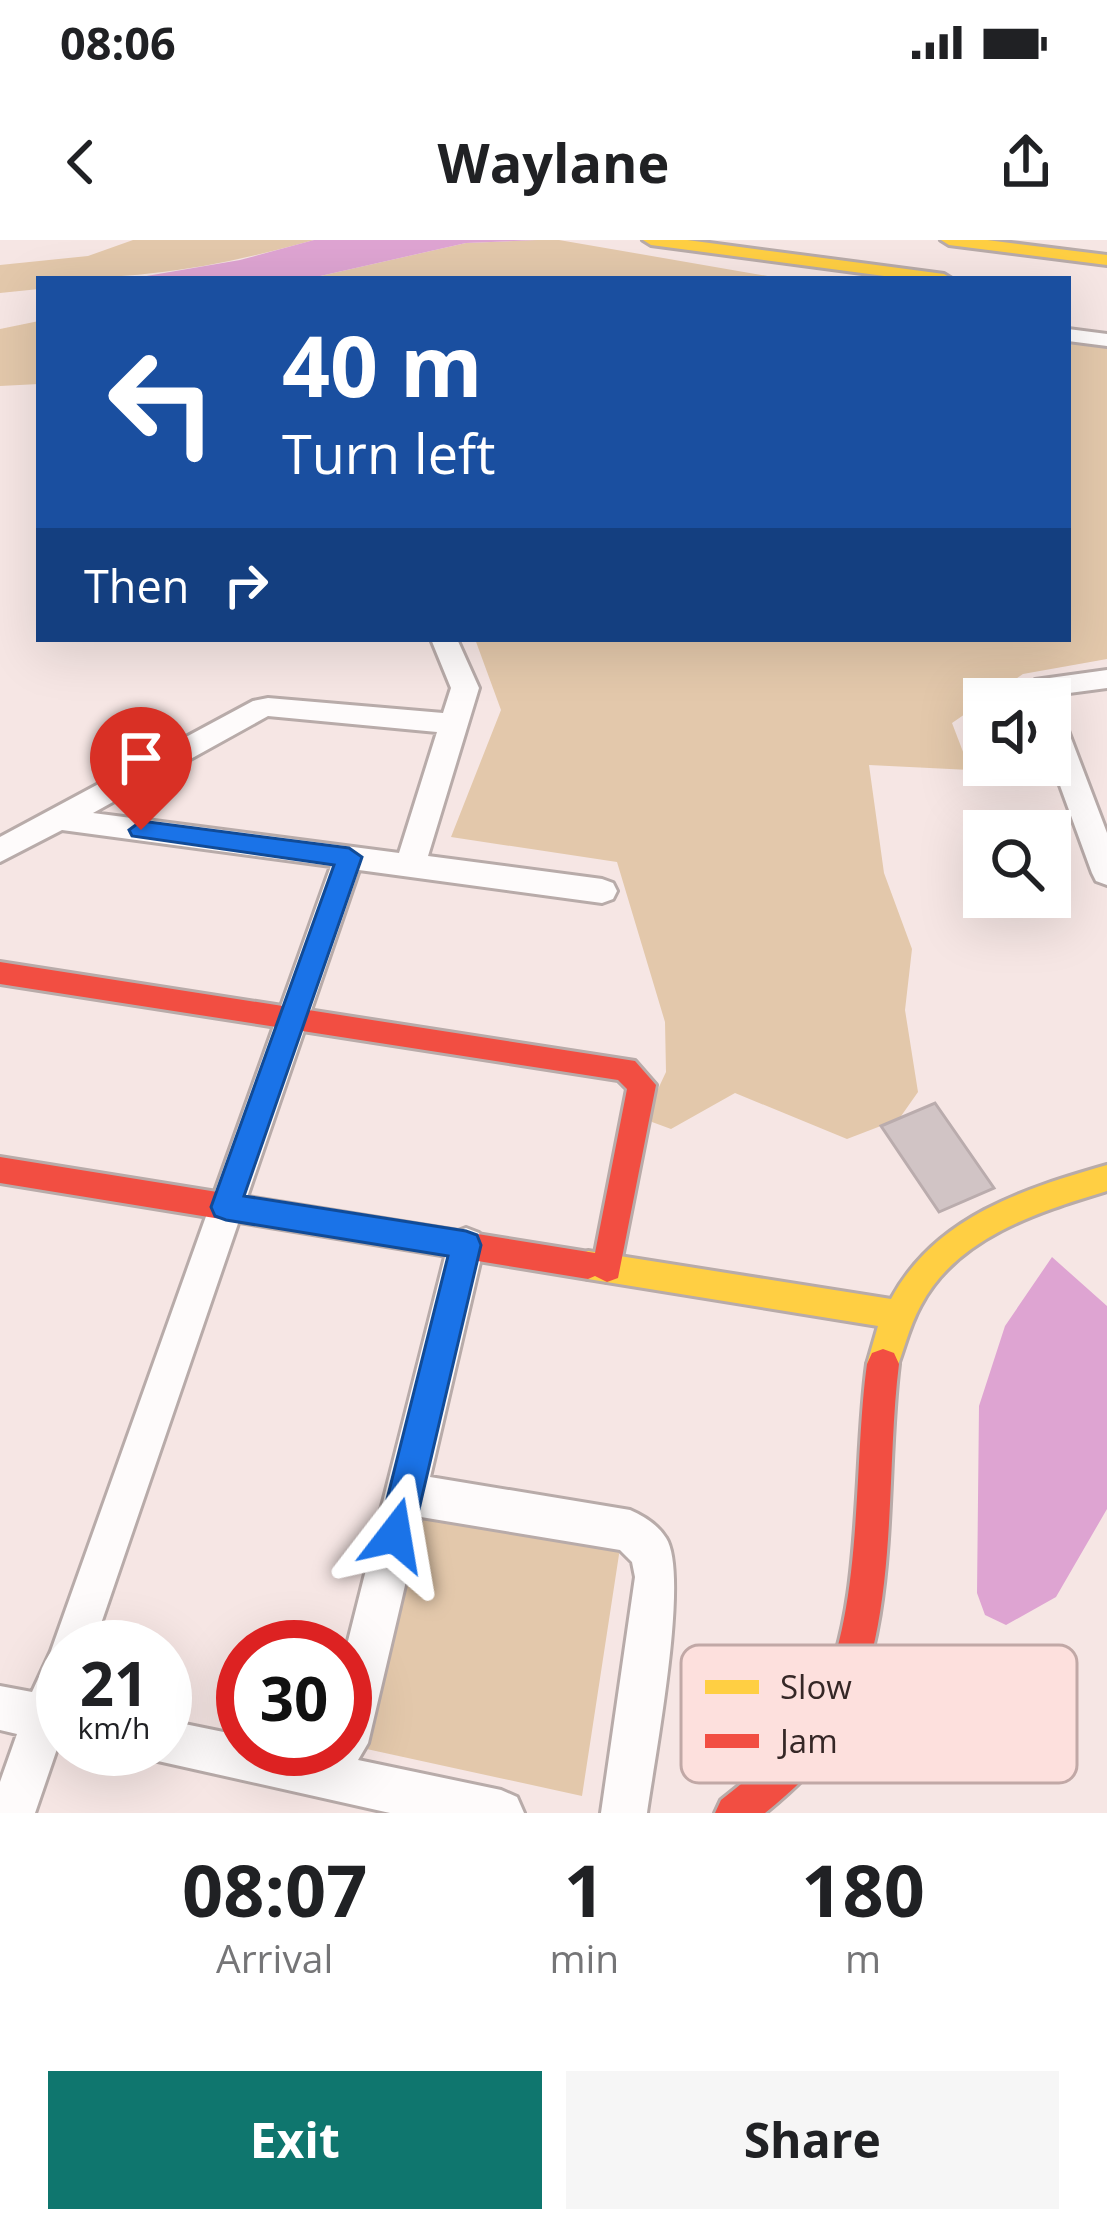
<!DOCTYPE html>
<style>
body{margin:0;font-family:"Open Sans",sans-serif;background:#f6f6f6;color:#202124;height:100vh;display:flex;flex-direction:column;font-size:45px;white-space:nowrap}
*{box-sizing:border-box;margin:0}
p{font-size:39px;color:#757577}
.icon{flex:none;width:66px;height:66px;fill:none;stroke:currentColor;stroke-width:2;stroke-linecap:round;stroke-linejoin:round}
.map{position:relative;height:1573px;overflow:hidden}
.sheet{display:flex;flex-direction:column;background:#fff;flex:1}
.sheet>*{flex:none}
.top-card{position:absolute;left:36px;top:36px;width:1035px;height:366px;border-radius:0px;box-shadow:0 12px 48px #0002;background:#1a4fa0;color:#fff;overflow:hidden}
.fabs{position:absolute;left:963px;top:438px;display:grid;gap:24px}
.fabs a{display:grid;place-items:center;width:108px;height:108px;border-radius:0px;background:#fff;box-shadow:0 12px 48px #0002;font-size:60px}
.speed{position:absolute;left:36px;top:1380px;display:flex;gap:24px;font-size:60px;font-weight:700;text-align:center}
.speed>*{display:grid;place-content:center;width:156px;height:156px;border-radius:50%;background:#fff;box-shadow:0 12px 48px #0002;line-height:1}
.speed small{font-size:30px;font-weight:400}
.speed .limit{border:18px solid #d22;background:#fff;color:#111}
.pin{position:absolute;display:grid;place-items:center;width:102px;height:102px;color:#fff;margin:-123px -51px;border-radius:50% 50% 50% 0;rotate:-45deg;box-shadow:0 0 12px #0007}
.pin .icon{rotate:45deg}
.me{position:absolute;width:132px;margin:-66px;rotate:14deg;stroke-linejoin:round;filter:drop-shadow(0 0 9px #0008)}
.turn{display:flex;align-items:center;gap:42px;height:252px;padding:0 48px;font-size:54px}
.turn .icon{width:156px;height:156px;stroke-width:2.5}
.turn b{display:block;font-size:84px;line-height:102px}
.then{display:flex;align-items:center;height:114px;padding:0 48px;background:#0003;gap:24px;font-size:45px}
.eta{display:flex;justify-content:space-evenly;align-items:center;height:204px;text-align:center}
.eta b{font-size:72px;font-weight:700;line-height:84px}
.button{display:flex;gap:24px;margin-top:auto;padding:24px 48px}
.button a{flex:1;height:138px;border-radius:0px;background:#0f766e;color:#fff;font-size:48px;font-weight:700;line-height:138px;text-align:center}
.button a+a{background:#f6f6f6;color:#202124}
.status{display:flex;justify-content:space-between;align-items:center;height:84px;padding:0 60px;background:#fff;direction:ltr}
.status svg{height:33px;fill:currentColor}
header{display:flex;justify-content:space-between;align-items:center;height:156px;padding:0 48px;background:#fff;font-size:54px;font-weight:700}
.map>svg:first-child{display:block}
.green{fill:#e3c8ab}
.water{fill:#dea4d2}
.building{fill:#d1c4c5;stroke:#baacad;stroke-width:3}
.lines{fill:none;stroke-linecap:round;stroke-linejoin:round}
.street-casing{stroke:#b8aba9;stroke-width:6}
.slow-casing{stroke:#b8aba9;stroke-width:6}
.jam-casing{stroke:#b8aba9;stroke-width:6}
.street{fill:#fefbfb;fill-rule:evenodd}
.slow{fill:#ffcf43;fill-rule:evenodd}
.jam{fill:#f24e42;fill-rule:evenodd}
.route{fill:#1a73e8;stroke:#114b97;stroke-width:3}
.key{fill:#fde0dd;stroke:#c1a8a6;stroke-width:3}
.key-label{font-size:33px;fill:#352726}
</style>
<div class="status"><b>08:06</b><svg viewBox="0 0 49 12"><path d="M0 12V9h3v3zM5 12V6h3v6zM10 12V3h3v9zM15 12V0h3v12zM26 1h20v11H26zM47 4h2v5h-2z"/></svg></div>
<header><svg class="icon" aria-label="back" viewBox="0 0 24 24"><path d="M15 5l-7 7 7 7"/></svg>Waylane<svg class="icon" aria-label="share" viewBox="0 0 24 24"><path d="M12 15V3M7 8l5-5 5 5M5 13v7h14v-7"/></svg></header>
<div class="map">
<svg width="1107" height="1573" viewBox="0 0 1107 1573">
<rect width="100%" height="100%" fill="#f6e6e4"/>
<!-- green -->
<path class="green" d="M133 0H314C214 28 143 39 39 39V49L0 53V25L88 16Z
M537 0H559L785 39H307L466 3Z
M39 81V144L0 146V89Z
M1068 100 1107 105V419L1023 434 952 483 970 530 869 525 884 633 912 709 905 770 918 852 899 879 847 899 735 853 671 889 652 882 651 864 666 832 665 782 617 622 451 597 501 470 475 399H1068Z
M419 1269 620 1308 582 1556 362 1508Z"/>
<!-- water -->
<path class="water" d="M314 0H537L466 3 307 39H129L240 20Z
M1052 1017 1107 1066V1269L1056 1357 1006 1385 985 1375 977 1353 979 1166 1005 1086Z"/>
<!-- building -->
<path class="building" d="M935 863 994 948 939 972 881 886Z"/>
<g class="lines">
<!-- street casing -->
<g class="street-casing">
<path id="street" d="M1068 89 1107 94V106L1068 101Z
M431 399H457L479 448 428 616 602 639 613 643 617 651 613 659 602 663 359 630 93 1407H63V1503H59L35 1573H0V1542L17 1494 0 1490V1446L32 1452 51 1411 331 626 62 590 0 622V597L253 461 268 458 443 473 451 448ZM268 476 437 492 399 613 93 573Z
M1107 430V448L1054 455 1050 466V459H1028L1026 452 1035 440Z
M1050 470 1064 480 1107 593V645L1096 641 1092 633 1050 518Z
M466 988 479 993 484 1005 430 1237 630 1270C644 1276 658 1285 666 1298 690 1335 654 1521 647 1573H601L635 1337 632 1322 620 1310 421 1277 368 1503 358 1520 501 1550 517 1557 524 1573H390L149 1519 145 1509H165V1480L243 1496V1509L327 1514 325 1509H345V1413L448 1005 453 993Z"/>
</g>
<!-- slow casing -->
<g class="slow-casing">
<path id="slow" d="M643 0H687L944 34 952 39H907L651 5Z
M941 0H987L1107 15V25L949 5Z
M1107 925V951C1038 972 957 997 921 1065 908 1088 904 1112 894 1135L883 1139 872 1135 867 1124 878 1086 588 1039 577 1035 573 1025 577 1015 588 1011 891 1059C935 977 1023 949 1107 925Z"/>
</g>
<!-- jam casing -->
<g class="jam-casing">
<path id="jam" d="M0 722 635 821 656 845 618 1038 607 1042 595 1036 588 1039 0 943V917L595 1013 627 849 618 840 0 744Z
M883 1109 894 1113 899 1124C884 1241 902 1400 835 1501 816 1529 791 1552 765 1573H715L721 1560C756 1532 796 1502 817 1461 864 1374 853 1224 867 1124L872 1113Z"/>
</g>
<!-- street -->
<use href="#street" class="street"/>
<!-- slow -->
<use href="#slow" class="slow"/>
<!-- jam -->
<use href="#jam" class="jam"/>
</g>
<!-- route -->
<path class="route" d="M141 581 349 608 362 617 244 956 466 991 477 995 481 1005 413 1295 408 1308 395 1313 383 1308 378 1295 448 1016 226 980 215 976 211 967 334 625 132 596 129 590Z"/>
<!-- legend -->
<rect x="681" y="1405" width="396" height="138" rx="18" class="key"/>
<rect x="705" y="1440" width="54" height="14" fill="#ffcf43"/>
<rect x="705" y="1494" width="54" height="14" fill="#f24e42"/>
<g class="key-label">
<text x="780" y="1459">Slow</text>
<text x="780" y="1513">Jam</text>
</g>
</svg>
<div class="fabs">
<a><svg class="icon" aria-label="sound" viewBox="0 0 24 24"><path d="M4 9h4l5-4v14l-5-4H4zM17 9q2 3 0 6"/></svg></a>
<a><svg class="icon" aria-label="search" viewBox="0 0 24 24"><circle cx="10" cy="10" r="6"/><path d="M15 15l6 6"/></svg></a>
</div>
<div class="speed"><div>21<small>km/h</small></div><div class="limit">30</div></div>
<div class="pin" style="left:141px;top:590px;background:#d93025"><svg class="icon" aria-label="arrive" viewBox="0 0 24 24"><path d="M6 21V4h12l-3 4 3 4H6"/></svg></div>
<svg class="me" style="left:395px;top:1295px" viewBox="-20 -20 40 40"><path d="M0-17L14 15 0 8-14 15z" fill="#1a73e8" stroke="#fff" stroke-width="4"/></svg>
<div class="top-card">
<div class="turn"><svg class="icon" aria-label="left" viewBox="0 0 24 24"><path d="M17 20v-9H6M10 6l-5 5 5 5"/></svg><div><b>40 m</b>Turn left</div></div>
<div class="then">Then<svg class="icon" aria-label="right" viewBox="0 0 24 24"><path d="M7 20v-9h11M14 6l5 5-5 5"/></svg></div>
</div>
</div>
<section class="sheet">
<div class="eta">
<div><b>08:07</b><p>Arrival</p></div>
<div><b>1</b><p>min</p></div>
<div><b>180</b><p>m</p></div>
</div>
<div class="button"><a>Exit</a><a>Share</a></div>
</section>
